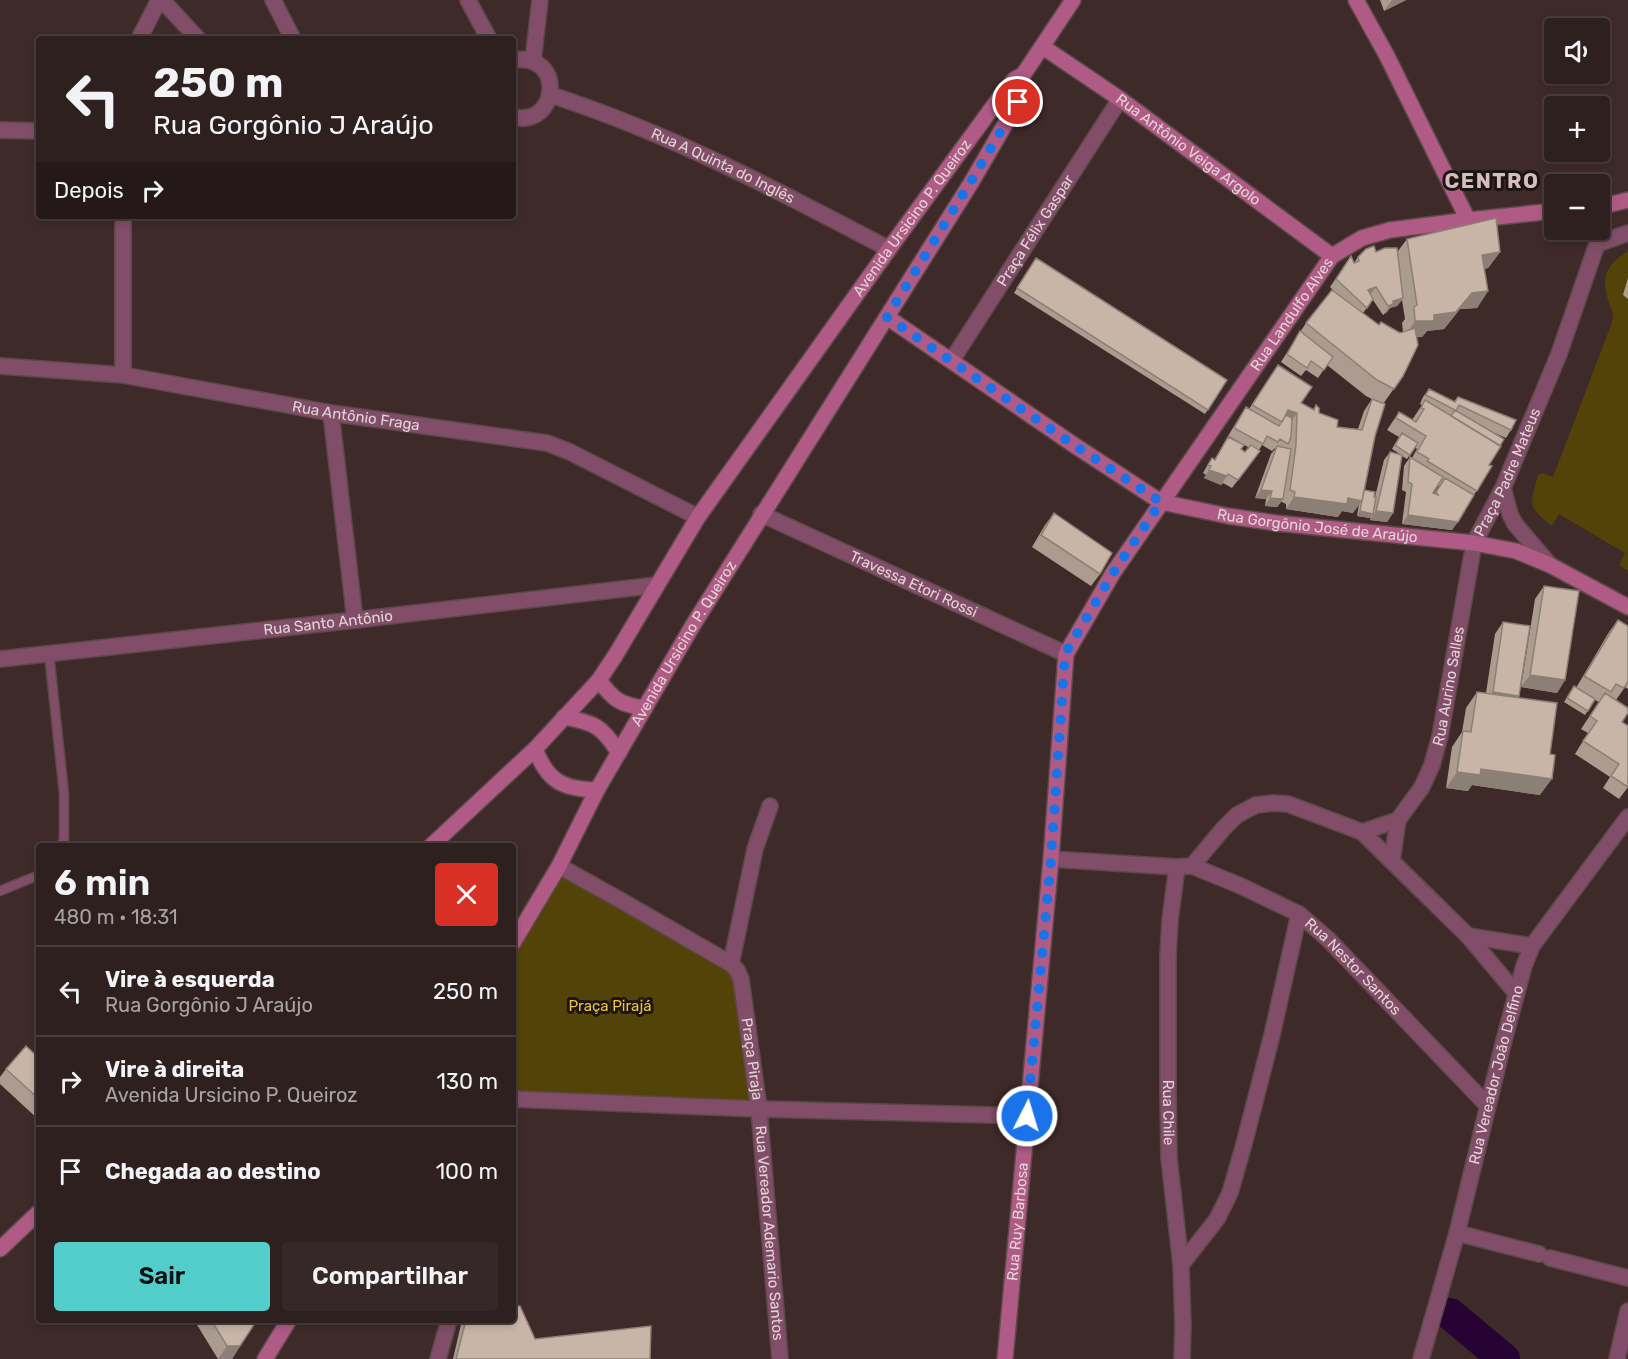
<!DOCTYPE html>
<html lang="pt">
<meta charset="utf-8">
<style>
body{margin:0;font-family:Rubik,sans-serif;background:#362828;color:#f1f3f6;height:100vh;display:flex;flex-direction:column;font-size:22px;white-space:nowrap}
*{box-sizing:border-box;margin:0}
p{font-size:20px;color:#a7a3a4}
.icon{flex:none;width:33px;height:33px;fill:none;stroke:currentColor;stroke-width:2;stroke-linecap:round;stroke-linejoin:round}
.map{position:relative;flex:1;overflow:hidden}
.sheet{position:absolute;left:36px;top:843px;width:480px;height:480px;display:flex;flex-direction:column;background:#2e201f;border-radius:6px;box-shadow:0 3px 9px #0003,0 0 0 2px #493e3d}
.sheet>*{flex:none}
.guide{position:absolute;left:36px;top:36px;width:480px;height:183px;border-radius:6px;box-shadow:0 3px 9px #0003,0 0 0 2px #493e3d;background:#2e201f;color:#f1f3f6;overflow:hidden}
.tools{position:absolute;left:1544px;top:18px;display:grid;gap:12px}
.tools a{display:grid;place-items:center;width:66px;height:66px;border-radius:6px;background:#2e201f;box-shadow:0 3px 9px #0003,0 0 0 2px #493e3d;font-size:30px}
.pin{position:absolute;display:grid;place-items:center;width:51px;height:51px;color:#fff;margin:-26px;border:3px solid #fff;border-radius:50%;box-shadow:0 2px 6px #0007}
.me{position:absolute;width:66px;margin:-33px;rotate:5deg;stroke-linejoin:round;filter:drop-shadow(0 0 4px #0008)}
.turn{display:flex;align-items:center;gap:21px;height:126px;padding:0 18px;font-size:27px}
.turn .icon{width:78px;height:78px;stroke-width:2.5}
.turn b{display:block;font-size:42px;line-height:51px}
.then{display:flex;align-items:center;height:57px;padding:0 18px;background:#0003;gap:12px;font-size:22px}
.round{display:grid;place-items:center;flex:none;width:63px;height:63px;border-radius:6px;background:#362828}
.head{display:flex;align-items:center;justify-content:space-between;height:102px;padding:0 18px}
h1{font-size:36px;font-weight:600;line-height:45px}
.primary-button{display:flex;gap:12px;margin-top:auto;padding:12px 18px}
.primary-button a{flex:1;height:69px;border-radius:6px;background:#53cdca;color:#111;font-size:24px;font-weight:600;line-height:69px;text-align:center}
.primary-button a+a{background:#362828;color:#f1f3f6}
ul{padding:0;list-style:none}
li{display:flex;align-items:center;gap:18px;height:90px;padding:0 18px;border-top:2px solid #493e3d}
li div{flex:1}
li b{display:block;font-size:22px}
li em{font-style:normal}
.map>svg:first-child{display:block}
.green{fill:#544308}
.lines{fill:none;stroke-linecap:round;stroke-linejoin:round}
.river{stroke:#260333;stroke-width:32}
.lane-casing{stroke:#5c4948;stroke-width:11}
.street-casing{stroke:#5c4948;stroke-width:18}
.secondary-casing{stroke:#5c4948;stroke-width:18}
.lane{stroke:#824d68;stroke-width:8}
.street{stroke:#824d68;stroke-width:15}
.secondary{stroke:#af5b86;stroke-width:15}
.wall{fill:#ac9c90;fill-rule:evenodd}
.shaded-wall{fill:#8c7f75}
.building{fill:#c8b5a7;stroke:#8c7f75;stroke-width:1.5}
.route{stroke:#1a73e8;stroke-width:10;stroke-dasharray:0 18}
.labels{text-anchor:middle;stroke-width:6;stroke-linejoin:round;paint-order:stroke}
.street-label{font-size:15px;fill:#e2d5d4;stroke:#1e1515}
.park-label{font-size:15px;fill:#ebc345;stroke:#1e1515}
.district-label{font-size:21px;font-weight:bold;letter-spacing:1.5px;fill:#d7bdbb;stroke:#1e1515}
</style>
<div class="map">
<svg width="1628" height="1359" viewBox="0 0 1628 1359">
<rect width="100%" height="100%" fill="#3e2a29"/>
<!-- green -->
<path class="green" d="M1628 251V571L1619 565 1625 553 1559 514 1552 526C1527 506 1530 505 1538 475L1542 473 1553 477 1611 325C1614 315 1613 312 1609 303 1600 277 1606 265 1628 251Z
M559 866 731 964 759 1109 513 1097V943Z"/>
<g class="lines">
<!-- river -->
<path class="river" d="M1450 1314 1504 1359"/>
<!-- lane casing -->
<g class="lane-casing">
<path id="lane" d="M49 653 64 794V839L61 846
M0 891 39 875"/>
</g>
<!-- street casing -->
<g class="street-casing">
<g id="street">
<path d="M162 0 198 39"/>
<path d="M273 0 293 39"/>
<path d="M468 0 489 39"/>
<path d="M139 39 159 0"/>
<path d="M513 60C566 52 559 128 513 117"/>
<path d="M533 61 540 0"/>
<path id="s1" d="M551 95C669 133 779 191 889 249"/>
<path d="M0 130 39 131"/>
<path d="M1597 244 1628 233"/>
<path id="s2" d="M952 360 1120 99"/>
<path id="s3" d="M0 366 123 375 331 413 547 443 570 452 698 517"/>
<path d="M123 375V216"/>
<path d="M331 413 355 620"/>
<path d="M1503 488 1510 514 1515 524 1550 565"/>
<path id="s4" d="M761 514 1066 654"/>
<path id="s5" d="M0 659 355 620 657 585"/>
<path d="M1362 832 1468 936 1516 993"/>
<path id="s6" d="M1051 859 1177 867 1192 866 1241 886 1299 914 1328 939 1487 1105"/>
<path id="s7" d="M1392 860 1398 820 1422 787 1432 765 1440 736 1474 543 1503 488 1559 354 1597 244 1603 206"/>
<path id="s8" d="M559 866 622 901 731 964 737 970 741 979 759 1109 780 1359"/>
<path d="M1192 866 1223 829 1237 815 1256 805 1273 803 1288 804 1362 832 1398 820"/>
<path id="s9" d="M1177 867 1170 920 1168 956V1092L1169 1158 1181 1265 1183 1326 1182 1359"/>
<path d="M1468 936 1532 946"/>
<path d="M731 964 755 849 770 806"/>
<path d="M513 1099 759 1109 1027 1116"/>
<path d="M1457 1233 1539 1254"/>
<path d="M1550 1258 1628 1278"/>
<path d="M1181 1265 1217 1219 1230 1193 1244 1144 1272 1035 1299 914"/>
<path d="M438 1359 449 1320"/>
<path id="s10" d="M1421 1359 1457 1233 1504 1040 1524 966 1532 946 1628 817"/>
<path d="M1617 1359 1628 1311"/>
</g>
</g>
<!-- secondary casing -->
<g class="secondary-casing">
<g id="secondary">
<path d="M1356 0 1387 56 1468 220"/>
<path id="s11" d="M1043 47 1120 99 1332 256"/>
<path d="M1599 207 1628 200"/>
<path id="s12" d="M887 317 1074 445 1161 502 1228 516 1276 523 1474 543 1516 551 1550 565 1628 607"/>
<path d="M599 680C613 700 621 705 645 708"/>
<path d="M564 717C595 723 602 726 619 753"/>
<path d="M535 749C548 782 563 789 597 790"/>
<path id="s13" d="M431 846 535 749 599 680 615 656 698 517 889 249 1003 93 1015 79 1023 75 1073 0"/>
<path id="s14" d="M513 943 559 866 597 790 693 625 971 183 1018 102 1021 91 1023 75"/>
<path d="M0 1249 39 1212"/>
<path d="M265 1359 289 1320"/>
<path id="s15" d="M1005 1359 1051 859 1066 654 1113 573 1332 256 1362 238 1390 230 1468 220 1554 211"/>
</g>
</g>
<!-- lane -->
<use href="#lane" class="lane"/>
<!-- street -->
<use href="#street" class="street"/>
<!-- secondary -->
<use href="#secondary" class="secondary"/>
</g>
<!-- wall -->
<path class="wall" d="M1380 0H1406L1384 11Z
M1407 239 1500 252 1488 268 1484 269 1488 291 1477 308 1460 309 1444 329 1427 331 1422 337H1416L1403 376 1383 404 1375 436 1364 490 1375 497 1384 460 1390 452 1400 454 1392 449 1399 437 1387 430 1399 412 1412 420 1422 405 1420 404 1423 397 1429 389 1454 402 1458 397 1511 430 1506 438 1488 430 1489 465 1492 466 1452 530 1402 524 1406 492 1402 490 1404 466 1410 457 1412 458 1417 449 1415 447 1407 459 1402 456 1393 513 1387 522 1370 520 1371 516 1370 518 1357 516 1359 504 1353 513 1342 511 1338 517 1286 509V504L1282 502V501L1277 507 1265 506 1266 499 1255 498 1271 454 1276 448H1275L1272 451 1262 445 1259 450 1260 451 1232 488 1223 483 1221 485 1204 478 1206 475 1203 473 1207 466 1212 458 1214 460 1228 437 1240 442 1228 436 1240 416 1246 407 1249 409 1278 365 1301 403 1313 410 1316 405 1319 413 1337 427 1358 429 1364 411 1372 399 1366 396 1327 365 1318 378 1306 370 1301 376 1281 362 1295 340 1306 323 1337 294 1330 287 1351 256 1354 263 1358 257 1376 252 1398 251ZM1373 300 1383 315 1387 312 1390 308 1397 306 1402 300 1405 319 1402 323 1403 332 1400 333 1378 325 1363 313ZM1244 445 1248 447 1245 452 1241 449ZM1438 485 1439 486 1434 494 1433 493Z
M1036 258 1227 380 1205 414 1014 293Z
M1628 278V299L1623 295Z
M1054 513 1100 574 1091 586 1032 547 1045 525Z
M1544 586 1565 680 1557 693 1521 687 1535 599Z
M1618 620 1628 626V689L1625 687 1616 700 1622 722 1628 787 1619 799 1603 788 1610 777 1575 754 1588 733 1581 729 1599 702 1595 700 1585 715 1564 702 1574 686 1576 688 1609 632Z
M1503 622 1518 697 1540 795 1472 785 1468 791 1446 788 1452 747 1462 732 1466 708 1477 692 1486 693 1495 634Z
M39 1058V1120L0 1084V1077L6 1069Z
M194 1320H257L232 1359H218Z
M462 1320H513L535 1339 650 1359H453Z"/>
<!-- shaded-wall -->
<path class="shaded-wall" d="M1392 0H1406L1384 11Z
M1500 252 1488 268 1470 272 1482 255Z
M1376 287 1370 295 1368 290Z
M1488 291 1477 308 1460 309 1444 329 1427 331 1422 337 1404 338 1415 321 1434 315 1472 293Z
M1403 298 1397 306 1390 308 1387 312 1383 315 1393 301Z
M1288 410 1297 413 1288 426 1286 414Z
M1209 470 1227 476 1221 485 1204 478Z
M1261 490 1272 491 1266 499 1255 498Z
M1294 497 1348 498 1362 501 1353 513 1342 511 1338 517 1286 509Z
M1270 498 1283 499 1277 507 1265 506Z
M1360 511 1373 514 1370 518 1357 516Z
M1376 511 1393 513 1387 522 1370 520Z
M1408 515 1458 522 1452 530 1402 524Z
M1530 675 1565 680 1557 693 1521 687Z
M1493 692 1519 696 1511 708 1484 704Z
M1481 769 1552 779 1540 795 1472 785 1468 791 1446 788 1457 772Z
M227 1346H240L232 1359H218Z"/>
<!-- building -->
<path class="building" d="M1496 218 1500 252 1482 255 1488 291 1472 293 1456 312 1434 315V321H1415L1414 307 1417 305 1407 239Z
M1374 246 1376 252 1385 248H1397L1403 298 1393 301V304L1388 306 1376 287 1368 290 1373 299 1367 308 1336 279 1351 256 1354 263 1359 261 1358 257 1366 249Z
M1036 258 1227 380 1208 410 1017 288Z
M1332 290 1379 325 1381 322 1400 333 1415 328 1418 345 1403 376 1394 389 1377 380 1306 323Z
M1300 331 1333 357 1324 370 1311 361 1307 368 1287 354Z
M1278 365 1312 387 1301 403 1314 410 1316 405 1319 408V413L1338 420 1337 427 1362 430 1372 399 1385 404 1375 436 1362 501 1348 498 1347 504 1294 497 1295 492 1290 490 1296 445 1297 413 1288 410 1282 422 1252 405Z
M1429 389 1455 402 1458 397 1516 420 1511 430 1459 405 1456 411 1455 410 1504 439 1500 446 1451 416 1455 410 1426 395Z
M1425 400 1501 446 1489 465 1492 466 1477 491 1427 461 1429 459 1417 452 1426 436 1396 418 1399 412 1416 422 1424 409 1421 408Z
M1246 407 1279 426 1286 415 1292 418 1291 437 1288 444 1280 439 1278 442 1267 436 1263 444 1234 428Z
M1402 433 1418 443 1410 455 1395 445Z
M1228 437 1244 445 1241 449 1245 452 1251 445 1260 451 1238 480 1228 474 1227 476 1209 470 1211 466 1208 465 1212 458 1215 460Z
M1277 446 1291 449 1283 499 1270 498 1272 491 1261 490Z
M1390 452 1402 455 1393 513 1376 511Z
M1410 457 1443 477 1433 493 1438 495 1436 492 1445 478 1474 495 1458 522 1408 515 1412 484 1408 482Z
M1364 490 1375 492 1374 497H1376L1373 514 1360 511Z
M1054 513 1112 553 1100 574 1041 535Z
M1544 586 1579 591 1565 680 1530 675Z
M1618 620 1628 626V681L1624 688 1616 684 1611 692 1584 676Z
M1503 622 1530 626 1519 696 1493 692Z
M1574 686 1595 699 1588 711 1567 698Z
M1477 692 1557 703 1550 754 1555 755 1552 779 1481 769 1480 775 1457 772 1463 731 1471 732Z
M1605 693 1628 708V713L1622 722 1628 726V787L1611 776 1619 764 1583 741 1597 721 1590 716Z
M26 1046 39 1058V1099L6 1069Z
M513 1306H520L535 1339 651 1326 650 1359H456L466 1320H513Z
M211 1320H257L240 1346H227Z"/>
<g class="lines">
<!-- route -->
<path class="route" d="M1018 102 970 183 887 317 1074 445 1161 502 1113 573 1065 654 1051 859 1027 1116"/>
</g>
<g class="labels">
<!-- street labels -->
<g class="street-label">
<text dy="5" stroke="none"><textPath href="#s11" startOffset="178">Rua Antônio Veiga Argolo</textPath></text>
<text dy="5" stroke="none"><textPath href="#s1" startOffset="186">Rua A Quinta do Inglês</textPath></text>
<text dy="5" stroke="none"><textPath href="#s13" startOffset="795">Avenida Ursicino P. Queiroz</textPath></text>
<text dy="5" stroke="none"><textPath href="#s2" startOffset="154">Praça Félix Gaspar</textPath></text>
<text dy="5" stroke="none"><textPath href="#s15" startOffset="1116">Rua Landulfo Alves</textPath></text>
<text dy="5" stroke="none"><textPath href="#s3" startOffset="360">Rua Antônio Fraga</textPath></text>
<text dy="5" stroke="none"><textPath href="#s7" startOffset="410">Praça Padre Mateus</textPath></text>
<text dy="5" stroke="none"><textPath href="#s12" startOffset="489">Rua Gorgônio José de Araújo</textPath></text>
<text dy="5" stroke="none"><textPath href="#s4" startOffset="168">Travessa Etori Rossi</textPath></text>
<text dy="5" stroke="none"><textPath href="#s5" startOffset="330">Rua Santo Antônio</textPath></text>
<text dy="5" stroke="none"><textPath href="#s14" startOffset="345">Avenida Ursicino P. Queiroz</textPath></text>
<text dy="5" stroke="none"><textPath href="#s7" startOffset="186">Rua Aurino Salles</textPath></text>
<text dy="5" stroke="none"><textPath href="#s6" startOffset="334">Rua Nestor Santos</textPath></text>
<text dy="5" stroke="none"><textPath href="#s8" startOffset="297">Praça Piraja</textPath></text>
<text dy="5" stroke="none"><textPath href="#s10" startOffset="294">Rua Vereador João Delfino</textPath></text>
<text dy="5" stroke="none"><textPath href="#s9" startOffset="246">Rua Chile</textPath></text>
<text dy="5" stroke="none"><textPath href="#s15" startOffset="138">Rua Ruy Barbosa</textPath></text>
<text dy="5" stroke="none"><textPath href="#s8" startOffset="472">Rua Vereador Ademario Santos</textPath></text>
</g>
<!-- park labels -->
<g class="park-label">
<text x="610" y="1011">Praça Pirajá</text>
</g>
<!-- district labels -->
<g class="district-label">
<text x="1492" y="188">CENTRO</text>
</g>
</g>
</svg>
<div class="tools">
<a><svg class="icon" aria-label="sound" viewBox="0 0 24 24"><path d="M4 9h4l5-4v14l-5-4H4zM17 9q2 3 0 6"/></svg></a>
<a>+</a>
<a>−</a>
</div>
<div class="pin" style="left:1018px;top:102px;background:#d93025"><svg class="icon" aria-label="arrive" viewBox="0 0 24 24"><path d="M6 21V4h12l-3 4 3 4H6"/></svg></div>
<svg class="me" style="left:1027px;top:1116px" viewBox="-20 -20 40 40"><circle r="17" fill="#1a73e8" stroke="#fff" stroke-width="3"/><path d="M0-11L8 9 0 5-8 9z" fill="#fff"/></svg>
<div class="guide">
<div class="turn"><svg class="icon" aria-label="left" viewBox="0 0 24 24"><path d="M17 20v-9H6M10 6l-5 5 5 5"/></svg><div><b>250 m</b>Rua Gorgônio J Araújo</div></div>
<div class="then">Depois<svg class="icon" aria-label="right" viewBox="0 0 24 24"><path d="M7 20v-9h11M14 6l5 5-5 5"/></svg></div>
</div>
<section class="sheet">
<div class="head"><div><h1>6 min</h1><p>480 m · 18:31</p></div><a class="round" style="background:#d93025;color:#fff"><svg class="icon" aria-label="close" viewBox="0 0 24 24"><path d="M6 6l12 12M18 6L6 18"/></svg></a></div>
<ul>
<li><svg class="icon" aria-label="left" viewBox="0 0 24 24"><path d="M17 20v-9H6M10 6l-5 5 5 5"/></svg><div><b>Vire à esquerda</b><p>Rua Gorgônio J Araújo</p></div><em>250 m</em></li>
<li><svg class="icon" aria-label="right" viewBox="0 0 24 24"><path d="M7 20v-9h11M14 6l5 5-5 5"/></svg><div><b>Vire à direita</b><p>Avenida Ursicino P. Queiroz</p></div><em>130 m</em></li>
<li><svg class="icon" aria-label="arrive" viewBox="0 0 24 24"><path d="M6 21V4h12l-3 4 3 4H6"/></svg><div><b>Chegada ao destino</b></div><em>100 m</em></li>
</ul>
<div class="primary-button"><a>Sair</a><a>Compartilhar</a></div>
</section>
</div>
